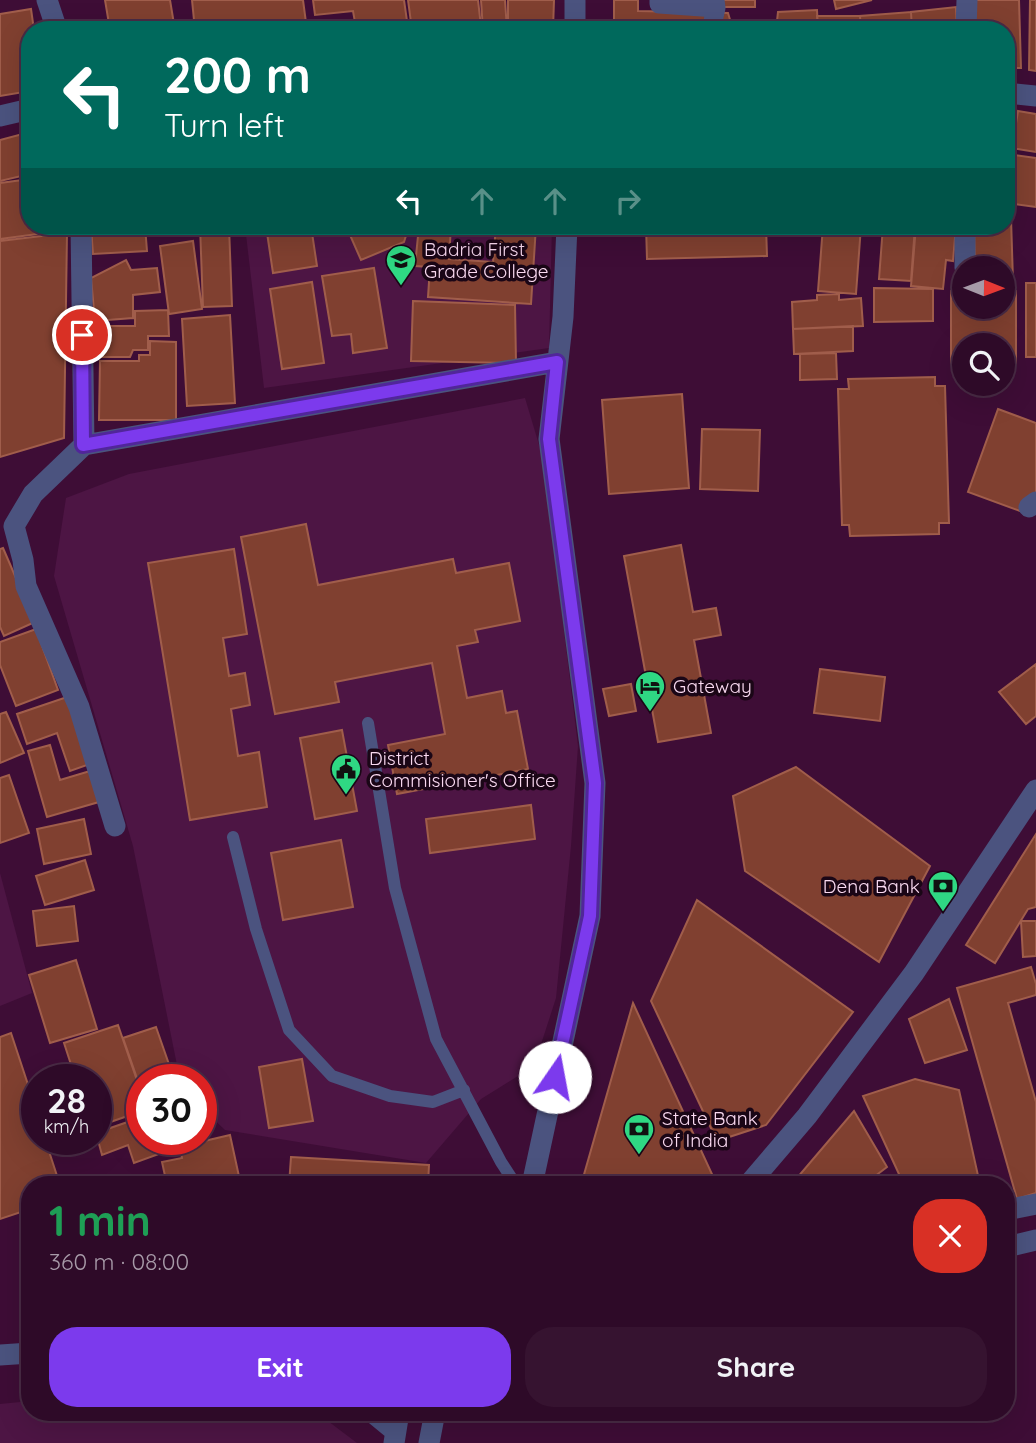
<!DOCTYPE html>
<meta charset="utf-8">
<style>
body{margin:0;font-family:Quicksand,sans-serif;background:#361330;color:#f1f3f6;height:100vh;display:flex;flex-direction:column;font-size:26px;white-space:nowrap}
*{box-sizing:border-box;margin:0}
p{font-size:23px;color:#a79aa8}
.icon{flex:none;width:38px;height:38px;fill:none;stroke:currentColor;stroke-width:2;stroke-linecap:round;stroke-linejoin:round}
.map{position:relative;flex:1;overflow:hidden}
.drawer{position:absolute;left:21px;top:1176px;width:994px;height:245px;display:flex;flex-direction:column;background:#2e0a28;border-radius:28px;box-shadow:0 7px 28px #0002,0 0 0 2px #492b45}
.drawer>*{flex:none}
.guide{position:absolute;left:21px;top:21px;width:994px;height:214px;border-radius:28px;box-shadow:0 7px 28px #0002,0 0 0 2px #492b45;background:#00695c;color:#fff;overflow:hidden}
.needle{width:46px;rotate:91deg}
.buttons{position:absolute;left:952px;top:256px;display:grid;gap:14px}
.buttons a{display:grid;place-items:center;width:63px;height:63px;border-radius:50%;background:#2e0a28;box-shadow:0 7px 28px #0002,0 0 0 2px #492b45;font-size:35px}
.speed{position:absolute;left:21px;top:1064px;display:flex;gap:14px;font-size:35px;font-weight:700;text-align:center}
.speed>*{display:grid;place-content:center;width:91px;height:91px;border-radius:50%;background:#2e0a28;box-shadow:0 7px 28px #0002,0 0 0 2px #492b45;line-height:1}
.speed small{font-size:18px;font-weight:400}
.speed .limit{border:10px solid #d22;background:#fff;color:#111}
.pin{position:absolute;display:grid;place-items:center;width:60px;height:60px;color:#fff;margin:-30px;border:4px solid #fff;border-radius:50%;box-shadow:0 2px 7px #0007}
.me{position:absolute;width:77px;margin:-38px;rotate:12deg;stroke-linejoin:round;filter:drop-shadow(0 0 5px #0008)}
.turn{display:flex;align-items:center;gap:24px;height:147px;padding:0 28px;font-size:32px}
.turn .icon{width:91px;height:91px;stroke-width:2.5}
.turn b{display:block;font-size:49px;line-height:60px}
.lanes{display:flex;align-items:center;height:66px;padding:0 28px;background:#0003;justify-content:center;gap:35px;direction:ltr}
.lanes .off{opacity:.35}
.round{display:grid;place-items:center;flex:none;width:74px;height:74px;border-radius:28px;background:#361330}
.head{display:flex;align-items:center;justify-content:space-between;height:119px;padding:0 28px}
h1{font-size:42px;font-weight:700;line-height:52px;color:#1e9e55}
.primary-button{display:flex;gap:14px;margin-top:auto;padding:14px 28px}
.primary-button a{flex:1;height:80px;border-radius:28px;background:#7c3aed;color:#fff;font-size:28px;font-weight:700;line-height:80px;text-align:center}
.primary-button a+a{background:#361330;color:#f1f3f6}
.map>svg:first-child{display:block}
.built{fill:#4d1544}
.building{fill:#804030;stroke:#a05d4b;stroke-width:2}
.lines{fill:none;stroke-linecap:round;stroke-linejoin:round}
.service{stroke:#4b537f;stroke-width:12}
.pedestrian{stroke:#4b537f;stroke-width:19}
.minor{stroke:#4b537f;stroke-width:21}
.tertiary{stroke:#4b537f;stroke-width:21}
.route-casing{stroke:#51269a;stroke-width:18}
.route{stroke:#7c3aed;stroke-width:12}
.labels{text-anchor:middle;stroke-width:7;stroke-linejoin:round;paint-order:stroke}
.poi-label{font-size:19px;fill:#fadaf1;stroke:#1a0616;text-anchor:start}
</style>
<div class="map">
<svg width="1036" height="1443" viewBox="0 0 1036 1443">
<rect width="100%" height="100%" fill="#3e0d36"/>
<!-- built -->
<path class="built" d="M245 226H552L549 348 264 388Z
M525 398 543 458 578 746 571 846 556 998 534 1066 481 1099 426 1163 225 1130 201 1107V1080H180L133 846 54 576 66 498 129 474Z
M0 873 32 993 0 1006Z
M30 1401V1412H316L357 1443H0V1404Z"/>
<!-- building -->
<path class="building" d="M105 0H170L175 30H110Z
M192 0H303L307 30H195Z
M313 0H404L407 21 356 28 353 11 315 15Z
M408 0H478L481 27 456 30H412Z
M481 0H505L507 30H483Z
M508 0H554L553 30H508Z
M614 0H638V11L728 13 731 23 774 25V30H628L614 25Z
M717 0H755V7H717Z
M834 0H872L836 9Z
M972 0H1019L1021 68H1006V30H973Z
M1030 0H1036V71L1029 70Z
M956 7 957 30H912L911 12Z
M31 9 34 30H30V91L0 96V14Z
M817 10 818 30H776L778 12Z
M911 12 912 30H861L860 16Z
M817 16H860L861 30H818Z
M1018 111 1036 114V152L1012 148Z
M30 132V174L0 181V140Z
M1015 155 1036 158V207L1008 203Z
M30 179V226H60V231L0 239V183Z
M1006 218H1011L1013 281H1003V268H975L974 226H1006Z
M91 226H145L147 251 93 254Z
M159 226H196L161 233Z
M200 226H229L232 306 203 307Z
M266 226H311L317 266 273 273Z
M346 226H409L404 242 361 260Z
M419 226H451L449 259 493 262 496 226H536L531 304 428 297 430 267 415 266Z
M646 226H766L767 256 647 259Z
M823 226H861L856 294 818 291Z
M883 226H915L911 281 879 279Z
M916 226H956L953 261 946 260 943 289 911 286Z
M67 233 64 438 0 457V241Z
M193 241 202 309 169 314 160 246Z
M126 260 131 270 157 268 160 292 133 295V318L95 321 91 278Z
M374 268 387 348 353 353 351 334 332 336 322 276Z
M312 282 324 363 282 369 270 289Z
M1026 283H1036V357H1026Z
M874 288 933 289V321L874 322Z
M951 291H964V306H1003V291H1016V364H1003V345H964V364H951Z
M839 294V300L861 298 863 326 793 329 792 302 817 300V295Z
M413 301 515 305 516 363 411 361Z
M168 310 169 336H148V350H133L130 357H99L98 326H135V311Z
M230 315 235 403 187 406 182 319Z
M853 326V351L794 354 793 329Z
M150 341 176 342V420H99L100 361H139V355H150Z
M836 353 837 379 800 380V354Z
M935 377V386H945L949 523H939V534L850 536 849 525H842L838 389H849L848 379Z
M682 394 689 488 609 494 602 400Z
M998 409 1036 423V493L1020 511 968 492Z
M702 429 760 430 758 491 700 489Z
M306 524 318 585 453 559 456 573 509 563 520 621 475 630 478 642 457 646 467 698 502 691 506 713 517 711 528 769 397 794 388 745 445 734 432 663 335 682 339 702 275 714 241 537Z
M681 545 693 612 716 608 721 635 694 640 711 733 658 742 624 556Z
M3 548 35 622 4 636 0 627V549Z
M234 549 247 634 223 638 229 676 245 673 250 705 231 709 238 756 259 752 267 807 190 820 148 563Z
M36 629 58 690 16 706 0 665V642Z
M1036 664V716L1026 724 999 692Z
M820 669 885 677 880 721 814 713Z
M631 684 636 711 609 716 603 689Z
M67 697 90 764 70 771 57 733 27 744 17 714Z
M6 712 24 753 0 763V714Z
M342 730 357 811 315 819 300 738Z
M50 745 60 780 90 771 99 802 47 817 28 751Z
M796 767 930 866 879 962 745 871 733 796Z
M9 775 29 833 0 843V778Z
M531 805 535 839 430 853 426 819Z
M84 819 91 854 44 864 37 829Z
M1036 834V907L1028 909 995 963 966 945Z
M341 840 353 907 283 920 271 853Z
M85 860 94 890 45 905 36 876Z
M697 900 853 1012 766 1125 717 1141 651 1001Z
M74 906 78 941 37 946 33 911Z
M1021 921H1036V956L1023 957Z
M76 960 97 1029 50 1043 29 975Z
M1031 967 1036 984V995L1008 1003 1036 1102V1193L1017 1199 957 988Z
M949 999 967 1050 925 1063 909 1019Z
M633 1003 717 1185H581Z
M118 1025 142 1095V1111L96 1127V1080H76L64 1043Z
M156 1027 172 1073 152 1080H142V1083L139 1084 123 1038Z
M11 1033 37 1112V1139H45L60 1185H30V1209L0 1219V1037Z
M302 1059 313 1121 269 1128 259 1067Z
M915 1079 959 1090 979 1180 964 1185H904L863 1096Z
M854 1111 887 1167 866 1183 867 1185H791Z
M142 1117V1139H153L159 1154 134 1163 128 1145 102 1155 96 1133Z
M230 1135 240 1181 220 1185H167L162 1162 182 1158 178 1139H199L200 1142Z
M291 1157 429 1165 428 1185H289Z"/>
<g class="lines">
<!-- service -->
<path class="service" d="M368 723 395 888 436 1039 501 1162 516 1185
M233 837 256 929 289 1030 332 1076 390 1096 433 1102 464 1090"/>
<!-- pedestrian -->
<path class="pedestrian" d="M659 0V4L716 8
M711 30 716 8 715 0"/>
<!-- minor -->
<path class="minor" d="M47 0 57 30
M575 30V0
M966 30 967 0
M81 226 84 445 33 494 14 526 23 560 26 586 79 707 115 826
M965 226V268
M84 445 557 362
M1029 507 1036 502
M532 1185 590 916 595 783 549 439 563 317 567 226"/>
<!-- tertiary -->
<path class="tertiary" d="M1006 93 1036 96
M0 116 30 109
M748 1185 807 1116 914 973 1036 790
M1006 1210 1036 1204
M1006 1247 1036 1240
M0 1355 30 1353
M372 1412 395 1431
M394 1443 399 1412
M429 1443 435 1412"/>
</g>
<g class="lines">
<!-- route casing -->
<g class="route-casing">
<path id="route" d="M82 335 83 445 557 362 549 439 595 783 590 916 555 1077"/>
</g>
<!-- route -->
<use href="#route" class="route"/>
</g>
<!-- icons -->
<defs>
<g id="university-pin" transform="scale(1.575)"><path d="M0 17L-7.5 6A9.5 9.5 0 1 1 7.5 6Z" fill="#2fd883" stroke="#1a0616"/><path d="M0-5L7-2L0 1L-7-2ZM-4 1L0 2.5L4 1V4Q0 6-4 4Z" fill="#111"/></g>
<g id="hotel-pin" transform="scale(1.575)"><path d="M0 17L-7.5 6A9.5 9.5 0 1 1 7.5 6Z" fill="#2fd883" stroke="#1a0616"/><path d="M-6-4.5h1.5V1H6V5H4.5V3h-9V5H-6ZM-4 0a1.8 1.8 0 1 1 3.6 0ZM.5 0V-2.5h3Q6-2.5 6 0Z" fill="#111"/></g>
<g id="civic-pin" transform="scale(1.575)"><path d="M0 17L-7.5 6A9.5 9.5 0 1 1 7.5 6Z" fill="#2fd883" stroke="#1a0616"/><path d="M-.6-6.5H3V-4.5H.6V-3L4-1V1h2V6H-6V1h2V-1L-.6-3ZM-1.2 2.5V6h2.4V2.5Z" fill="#111"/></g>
<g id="bank-pin" transform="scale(1.575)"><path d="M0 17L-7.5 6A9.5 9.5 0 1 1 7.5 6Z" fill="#2fd883" stroke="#1a0616"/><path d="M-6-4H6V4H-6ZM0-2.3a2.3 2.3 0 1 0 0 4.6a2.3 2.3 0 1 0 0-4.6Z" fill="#111"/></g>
</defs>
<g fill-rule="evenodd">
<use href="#university-pin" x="401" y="260"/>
<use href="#hotel-pin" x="650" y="686"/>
<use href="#civic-pin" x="346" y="769"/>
<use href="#bank-pin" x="943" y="886"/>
<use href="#bank-pin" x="639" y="1129"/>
</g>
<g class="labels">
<!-- poi labels -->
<g class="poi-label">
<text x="424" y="256">Badria First<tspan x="424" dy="22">Grade College</tspan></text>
<text x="673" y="693">Gateway</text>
<text x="369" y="765">District<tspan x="369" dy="22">Commisioner's Office</tspan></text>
<text x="920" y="893" text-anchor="end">Dena Bank</text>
<text x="662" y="1125">State Bank<tspan x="662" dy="22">of India</tspan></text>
</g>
</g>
</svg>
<div class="buttons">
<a><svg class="needle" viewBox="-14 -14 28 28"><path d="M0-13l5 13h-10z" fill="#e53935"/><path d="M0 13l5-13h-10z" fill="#a79aa8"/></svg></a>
<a><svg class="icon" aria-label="search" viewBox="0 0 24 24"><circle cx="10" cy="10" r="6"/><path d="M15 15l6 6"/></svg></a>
</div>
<div class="speed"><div>28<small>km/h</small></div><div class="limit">30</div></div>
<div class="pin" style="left:82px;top:335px;background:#d93025"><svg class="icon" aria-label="arrive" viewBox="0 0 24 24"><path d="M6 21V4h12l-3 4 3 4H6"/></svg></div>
<svg class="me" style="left:555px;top:1077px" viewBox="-20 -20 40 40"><circle r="19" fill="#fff"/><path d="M0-13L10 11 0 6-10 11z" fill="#7c3aed"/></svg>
<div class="guide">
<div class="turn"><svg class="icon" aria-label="left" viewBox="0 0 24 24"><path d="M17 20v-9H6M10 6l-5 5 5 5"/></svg><div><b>200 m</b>Turn left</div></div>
<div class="lanes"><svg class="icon" aria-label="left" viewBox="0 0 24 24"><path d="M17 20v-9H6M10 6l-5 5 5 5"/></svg><svg class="icon off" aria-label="ahead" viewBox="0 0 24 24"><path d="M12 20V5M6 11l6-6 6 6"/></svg><svg class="icon off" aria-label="ahead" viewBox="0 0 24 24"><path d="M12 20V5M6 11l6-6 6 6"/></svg><svg class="icon off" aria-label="right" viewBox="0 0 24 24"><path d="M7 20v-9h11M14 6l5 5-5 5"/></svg></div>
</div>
<section class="drawer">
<div class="head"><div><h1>1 min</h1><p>360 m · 08:00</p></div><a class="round" style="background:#d93025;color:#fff"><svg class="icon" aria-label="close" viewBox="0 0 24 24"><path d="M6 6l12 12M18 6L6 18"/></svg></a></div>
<div class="primary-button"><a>Exit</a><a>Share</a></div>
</section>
</div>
